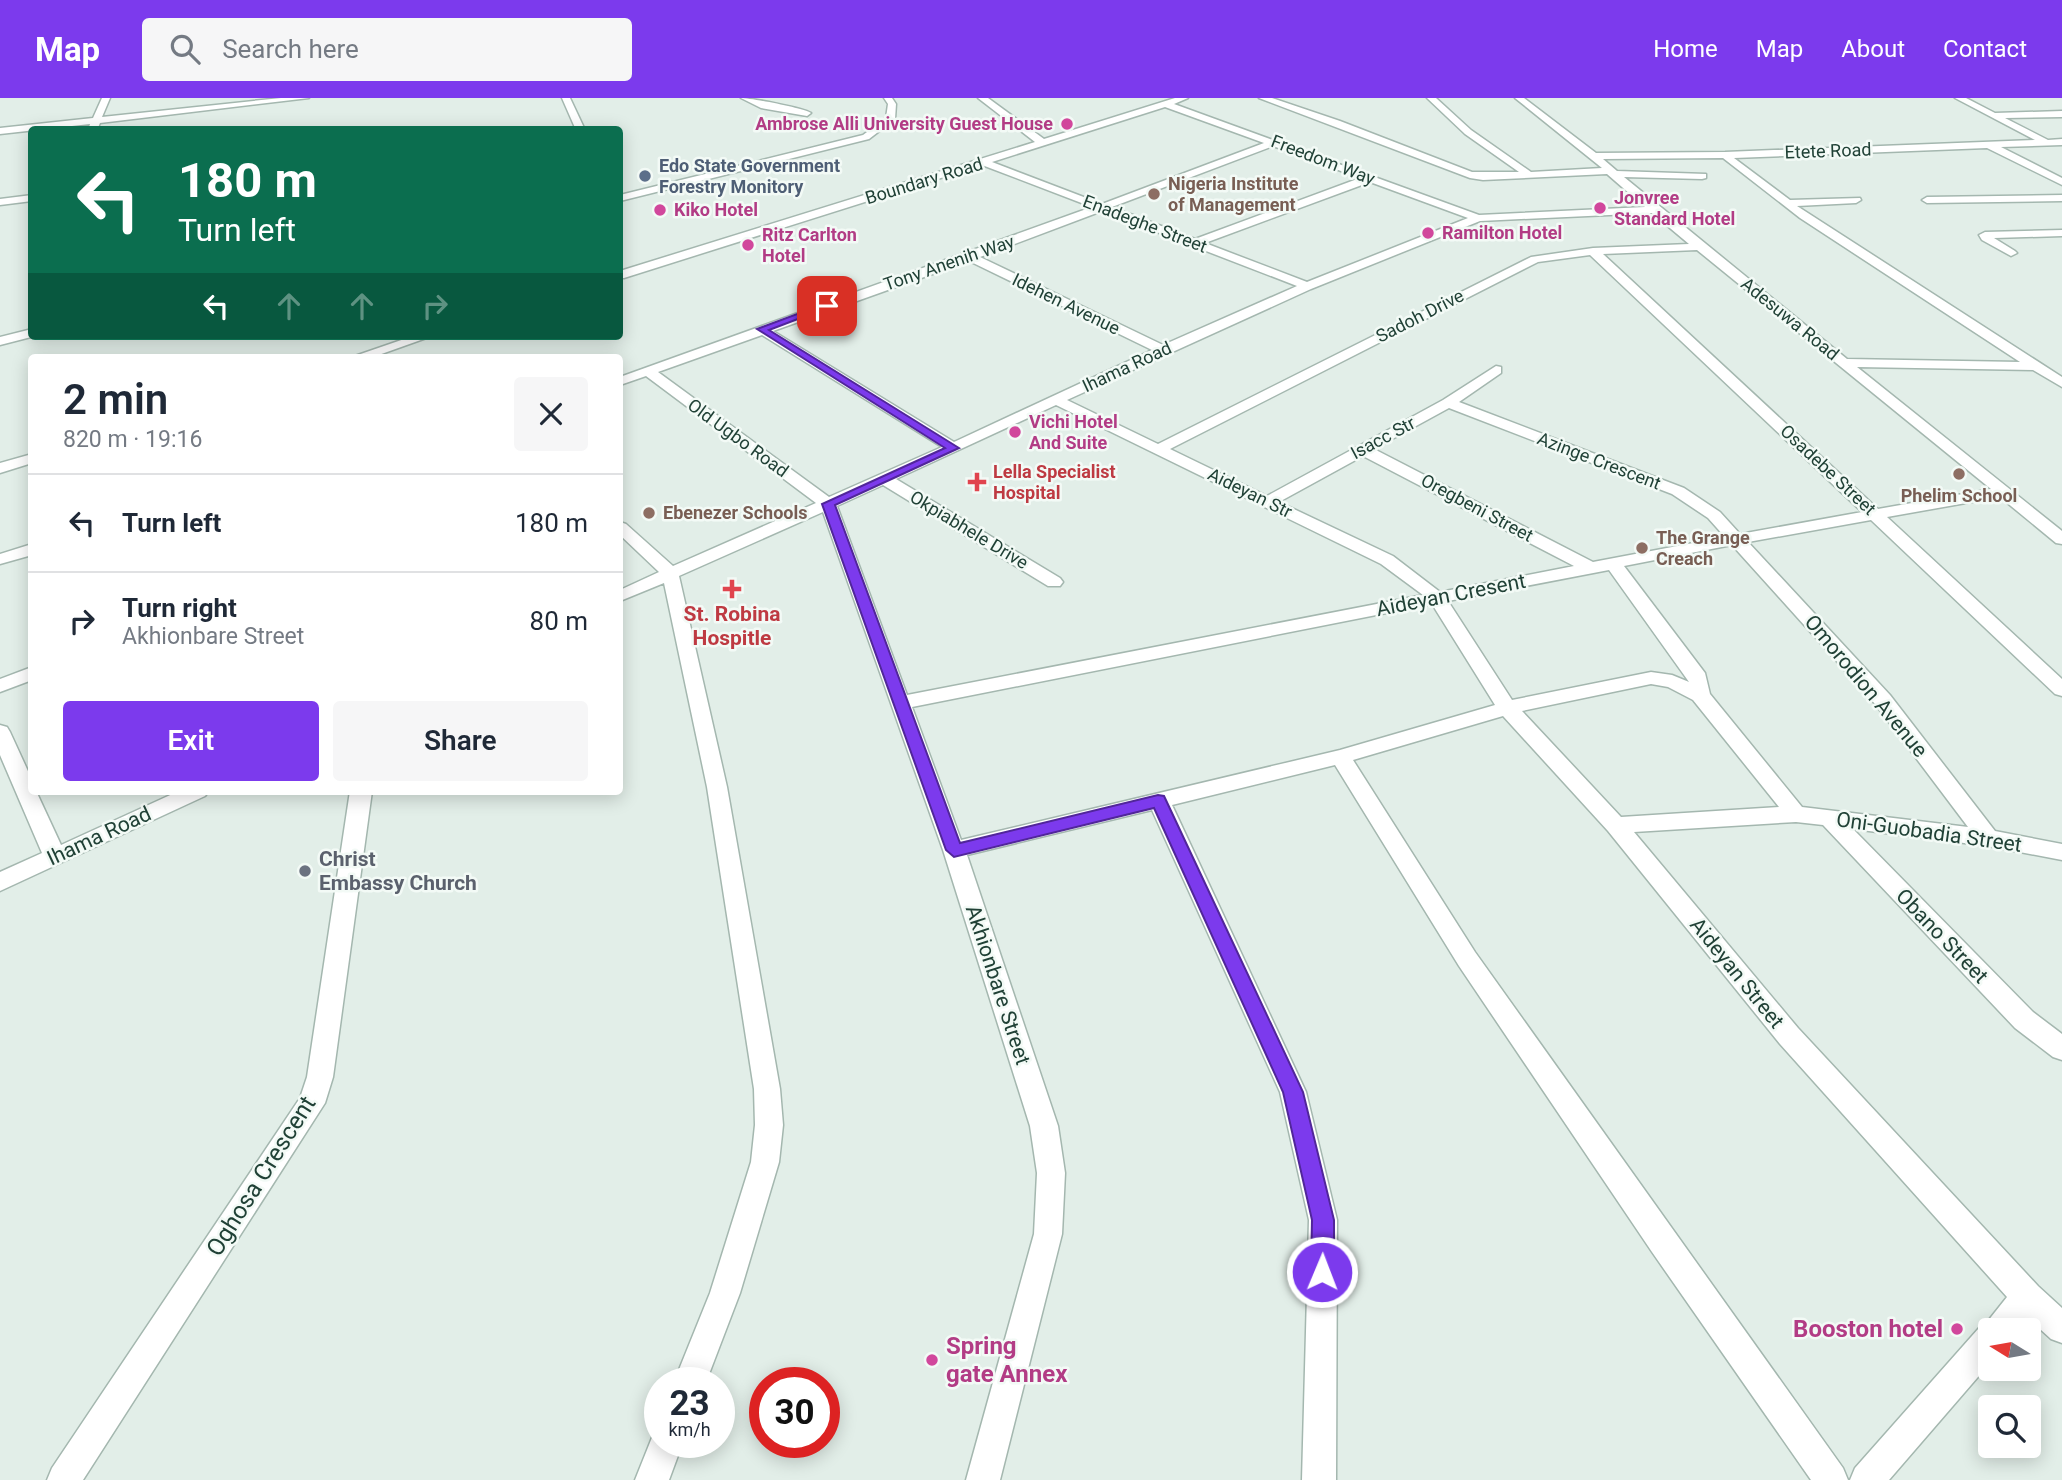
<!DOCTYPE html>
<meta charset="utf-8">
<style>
body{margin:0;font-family:Roboto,sans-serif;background:#f6f6f7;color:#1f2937;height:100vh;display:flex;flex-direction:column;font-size:26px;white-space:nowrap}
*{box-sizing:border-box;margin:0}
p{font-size:23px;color:#747a83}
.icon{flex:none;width:38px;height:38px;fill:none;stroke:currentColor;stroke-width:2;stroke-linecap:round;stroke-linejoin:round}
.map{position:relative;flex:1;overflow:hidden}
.panel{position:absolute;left:28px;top:256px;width:595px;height:441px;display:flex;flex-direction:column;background:#fff;border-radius:7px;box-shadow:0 4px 18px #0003}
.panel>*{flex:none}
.guide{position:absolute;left:28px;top:28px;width:595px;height:214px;border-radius:7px;box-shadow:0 4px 18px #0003;background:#0b6e4f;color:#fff;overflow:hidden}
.needle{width:46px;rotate:281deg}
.tools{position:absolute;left:1978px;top:1220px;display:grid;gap:14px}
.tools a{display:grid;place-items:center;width:63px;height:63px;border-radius:7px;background:#fff;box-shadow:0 4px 18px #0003;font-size:35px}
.speed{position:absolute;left:644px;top:1269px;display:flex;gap:14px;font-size:35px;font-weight:700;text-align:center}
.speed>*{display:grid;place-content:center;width:91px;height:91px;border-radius:50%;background:#fff;box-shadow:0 4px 18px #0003;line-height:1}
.speed small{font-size:18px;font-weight:400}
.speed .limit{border:10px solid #d22;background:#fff;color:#111}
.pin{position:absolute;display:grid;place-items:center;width:60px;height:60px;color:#fff;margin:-30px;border-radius:14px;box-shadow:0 4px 10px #0006}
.me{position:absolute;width:77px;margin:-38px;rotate:1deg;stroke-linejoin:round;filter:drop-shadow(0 0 5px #0008)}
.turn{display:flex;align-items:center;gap:24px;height:147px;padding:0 35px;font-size:32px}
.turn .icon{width:91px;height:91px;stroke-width:2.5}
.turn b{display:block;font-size:49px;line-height:60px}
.lanes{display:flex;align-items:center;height:66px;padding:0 35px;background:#0003;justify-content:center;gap:35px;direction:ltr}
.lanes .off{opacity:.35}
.round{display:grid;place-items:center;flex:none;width:74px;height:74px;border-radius:7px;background:#f6f6f7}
.head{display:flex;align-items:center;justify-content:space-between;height:119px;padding:0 35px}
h1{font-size:42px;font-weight:600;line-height:52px}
.action{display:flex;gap:14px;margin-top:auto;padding:14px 35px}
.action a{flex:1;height:80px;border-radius:7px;background:#7c3aed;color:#fff;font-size:28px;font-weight:600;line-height:80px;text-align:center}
.action a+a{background:#f6f6f7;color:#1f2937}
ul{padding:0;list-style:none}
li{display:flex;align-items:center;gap:21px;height:98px;padding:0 35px;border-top:2px solid #e0e1e3}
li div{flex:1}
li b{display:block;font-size:26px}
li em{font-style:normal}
header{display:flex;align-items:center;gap:42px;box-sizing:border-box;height:98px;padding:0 35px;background:#7c3aed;color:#fff}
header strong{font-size:33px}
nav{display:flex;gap:38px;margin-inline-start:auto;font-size:24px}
.search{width:490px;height:63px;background:#f6f6f7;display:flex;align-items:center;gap:18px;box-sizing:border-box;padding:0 24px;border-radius:7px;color:#747a83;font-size:26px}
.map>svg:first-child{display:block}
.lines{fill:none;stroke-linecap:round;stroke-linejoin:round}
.minor-casing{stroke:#a4b7af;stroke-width:3}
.minor{fill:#fff;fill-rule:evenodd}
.route{fill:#7c3aed;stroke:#51269a;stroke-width:2}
.hotel-dot{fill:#d1479c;stroke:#f3faf6;stroke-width:2.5}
.service-dot{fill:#5c6f8a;stroke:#f3faf6;stroke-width:2.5}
.education-dot{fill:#8d6e63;stroke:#f3faf6;stroke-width:2.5}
.health-dot{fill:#e0444e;stroke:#f3faf6;stroke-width:2.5}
.worship-dot{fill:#6b7280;stroke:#f3faf6;stroke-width:2.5}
.labels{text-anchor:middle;stroke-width:5;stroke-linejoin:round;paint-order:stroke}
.far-hotel-label{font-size:18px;font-weight:bold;fill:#b23c85;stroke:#f3faf6;text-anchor:start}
.far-street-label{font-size:18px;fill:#204136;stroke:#f3faf6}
.far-service-label{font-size:18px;font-weight:bold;fill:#4e5e75;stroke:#f3faf6;text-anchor:start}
.far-education-label{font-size:18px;font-weight:bold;fill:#785e54;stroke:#f3faf6;text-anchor:start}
.far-health-label{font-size:18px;font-weight:bold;fill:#be3a42;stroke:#f3faf6;text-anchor:start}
.street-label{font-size:21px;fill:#204136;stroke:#f3faf6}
.health-label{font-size:21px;font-weight:bold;fill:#be3a42;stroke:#f3faf6}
.worship-label{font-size:21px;font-weight:bold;fill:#5b616d;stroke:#f3faf6;text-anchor:start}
.near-street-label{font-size:24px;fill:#204136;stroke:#f3faf6}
.near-hotel-label{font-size:24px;font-weight:bold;fill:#b23c85;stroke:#f3faf6;text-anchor:end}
</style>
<header>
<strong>Map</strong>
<div class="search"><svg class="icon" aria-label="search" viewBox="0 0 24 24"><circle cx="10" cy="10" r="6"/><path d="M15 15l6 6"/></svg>Search here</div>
<nav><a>Home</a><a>Map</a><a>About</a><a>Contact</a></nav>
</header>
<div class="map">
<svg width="2062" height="1382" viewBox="0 0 2062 1382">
<rect width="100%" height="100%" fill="#e2eee8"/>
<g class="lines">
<!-- minor casing -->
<g class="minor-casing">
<path id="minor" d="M102 0H110L102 19 281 0H309L100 25 97 32H88L90 26 0 36V30L93 20Z
M562 0H570L585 32H576Z
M741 0C751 0 803 10 811 15L807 18 761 10Z
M884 0H892L896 6 895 21 869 41 620 103V97L863 37 886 20 888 6Z
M978 0H988L1044 41 1175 0H1188L1174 6 1479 117 1645 109 1607 76 1483 82 1470 80 1259 0H1272L1340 23 1472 74H1519L1465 36 1427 0H1436L1471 32 1531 74 1602 70 1515 0H1524L1596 55 1725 54 2035 42 1955 0H1966L1995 15 2062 13V19L2005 20 2048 42 2062 41V47L2001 49 2062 80V87L1987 50 1734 60 1790 102 1860 100 1861 102 1856 105 1797 108 2062 279V289L2033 272 1857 269 2062 433V446L2056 445 2000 399 1887 419 2062 581V598L2055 596 1871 422 1748 444 1890 597 1995 733 2062 746V762L1988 748 1853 731 2033 914 2062 936V962L2053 959 2015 930 1823 727 1796 724 1634 734 1798 930 2038 1188 2062 1210V1245L2051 1241 2028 1220 2018 1232H1990V1265L1889 1382H1850L1855 1370 1979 1230 1984 1228 2007 1199 1780 946 1608 733 1503 618 1353 662 1475 854 1843 1370 1848 1382H1811L1652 1154 1459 868 1335 667 1172 707 1306 994 1337 1122 1336 1382H1302L1309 1122 1280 994 1152 712 967 757 1058 1028 1065 1075 1062 1136 1000 1382H966L1034 1136 1037 1075 1030 1028 943 752 823 414 679 478 727 689 780 991 783 1027 779 1064 740 1195 706 1284H674L710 1195 751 1064 755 1027 754 991 707 689 664 485 620 503V492L659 474 620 437V424L626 426 673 468 816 405 646 278 620 287V279L1092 109 982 67 624 180H620V173L1035 44ZM1165 9 1264 45 1102 106 992 64ZM1273 48 1360 80 1195 141 1112 109ZM1723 60 1800 120 2020 264 1847 261 1624 79 1702 81 1706 80V76L1617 73 1603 61ZM1370 84 1468 120 1307 184 1205 145ZM1102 113 1297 188 1163 247 980 159ZM1652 115 1689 146 1593 150 1531 159 1158 346 1067 302 1311 191 1480 123ZM1697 152 1991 391 1878 411 1603 156ZM1590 157 1862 414 1740 436 1720 414 1684 390 1459 304 1501 275V269L1496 268 1443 302 1267 398 1170 351 1538 164ZM969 163 1152 252 954 344 773 233ZM762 237 942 349 829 399 658 274ZM1056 307 1381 466 1423 497 907 597 837 408 883 387 1048 488H1060L1063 484 1060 480 896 381ZM1449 310 1672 396 1708 420 1725 439 1593 464 1374 351ZM1363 358 1574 468 1440 494 1393 458 1279 404ZM1732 447 1876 607 1968 729 1802 709 1710 596 1705 575 1624 468ZM1609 472 1689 584 1672 577 1651 574 1512 602 1448 503ZM1432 506 1495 607 1340 652 961 742 912 609ZM1651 586 1668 589 1693 602 1779 709 1621 719 1522 613Z
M32 97V103L0 107V101Z
M2062 97V103L1927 105 1922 102 1927 99Z
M2062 132V138L1994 140 2015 153 2017 155 2011 158 1982 142 1979 137 1985 134Z
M32 231V238H35L0 247V239Z
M413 238H432L373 259H352Z
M32 356V365L0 375V365Z
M32 446V457L0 466V456Z
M32 569V582L0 594V581Z
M0 627 7 629 10 634 32 682V693H36L61 747 179 693H209L205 698 0 793V774L42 755 0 657Z
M350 693H372L333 979 325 1005 83 1382H47L52 1370 300 1000 307 979Z
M660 1331V1344H683L669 1382H635L655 1332Z"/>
</g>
<!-- minor -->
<use href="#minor" class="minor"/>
</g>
<!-- route -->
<path class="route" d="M824 206 832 208 769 232 959 350 835 407 960 745 1158 697 1164 698 1303 994 1334 1122V1174L1330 1182 1322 1185 1315 1182 1311 1174 1312 1122 1283 994 1154 710 954 759 946 752 822 406 945 350 757 231Z"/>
<!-- markers -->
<g class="hotel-dot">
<circle cx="1067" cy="26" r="7"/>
<circle cx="1600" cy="110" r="7"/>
<circle cx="660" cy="112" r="7"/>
<circle cx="1428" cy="135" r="7"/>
<circle cx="748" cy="147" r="7"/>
<circle cx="1015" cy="334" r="7"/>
<circle cx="1957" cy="1231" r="7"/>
<circle cx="932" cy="1262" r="7"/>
</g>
<circle class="service-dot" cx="645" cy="78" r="7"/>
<g class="education-dot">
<circle cx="1154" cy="96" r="7"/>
<circle cx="1959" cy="376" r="7"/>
<circle cx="649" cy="415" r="7"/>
<circle cx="1642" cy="450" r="7"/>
</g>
<g class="health-dot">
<path d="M973.5 373.5h7v7h7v7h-7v7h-7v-7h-7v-7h7z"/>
<path d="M728.5 480.5h7v7h7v7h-7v7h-7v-7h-7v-7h7z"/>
</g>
<circle class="worship-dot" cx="305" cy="773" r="7"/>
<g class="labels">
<!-- far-hotel labels -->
<g class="far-hotel-label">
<text x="1053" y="32" text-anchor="end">Ambrose Alli University Guest House</text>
<text x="1614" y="106">Jonvree<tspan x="1614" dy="21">Standard Hotel</tspan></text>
<text x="674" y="118">Kiko Hotel</text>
<text x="1442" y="141">Ramilton Hotel</text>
<text x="762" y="143">Ritz Carlton<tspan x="762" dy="21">Hotel</tspan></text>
<text x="1029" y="330">Vichi Hotel<tspan x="1029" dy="21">And Suite</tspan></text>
</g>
<!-- far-street labels -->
<g class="far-street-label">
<text transform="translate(1828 53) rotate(-2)" y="6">Etete Road</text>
<text transform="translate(1323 62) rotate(21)" y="6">Freedom Way</text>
<text transform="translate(924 83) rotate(-17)" y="6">Boundary Road</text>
<text transform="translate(1145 126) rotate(21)" y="6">Enadeghe Street</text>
<text transform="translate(949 165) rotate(-19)" y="6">Tony Anenih Way</text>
<text transform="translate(1066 206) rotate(26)" y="6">Idehen Avenue</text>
<text transform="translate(1420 218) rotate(-27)" y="6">Sadoh Drive</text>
<text transform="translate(1790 221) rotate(39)" y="6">Adesuwa Road</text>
<text transform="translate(1127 269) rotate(-25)" y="6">Ihama Road</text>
<text transform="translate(738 340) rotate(36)" y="6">Old Ugbo Road</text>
<text transform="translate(1383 340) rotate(-28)" y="6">Isacc Str</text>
<text transform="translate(1599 363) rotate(21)" y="6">Azinge Crescent</text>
<text transform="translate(1828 372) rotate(43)" y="6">Osadebe Street</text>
<text transform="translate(1250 395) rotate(26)" y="6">Aideyan Str</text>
<text transform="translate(1477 410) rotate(28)" y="6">Oregbeni Street</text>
<text transform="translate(969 432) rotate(31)" y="6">Okpiabhele Drive</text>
</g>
<!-- far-service labels -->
<g class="far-service-label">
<text x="659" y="74">Edo State Government<tspan x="659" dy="21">Forestry Monitory</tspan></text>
</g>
<!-- far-education labels -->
<g class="far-education-label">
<text x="1168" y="92">Nigeria Institute<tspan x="1168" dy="21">of Management</tspan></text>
<text x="1959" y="404" text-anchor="middle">Phelim School</text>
<text x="663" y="421">Ebenezer Schools</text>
<text x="1656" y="446">The Grange<tspan x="1656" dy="21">Creach</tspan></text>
</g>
<!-- far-health labels -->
<g class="far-health-label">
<text x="993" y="380">Lella Specialist<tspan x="993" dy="21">Hospital</tspan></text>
</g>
<!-- street labels -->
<g class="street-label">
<text transform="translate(1451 497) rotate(-11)" y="7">Aideyan Cresent</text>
<text transform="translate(1866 588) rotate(50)" y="7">Omorodion Avenue</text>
<text transform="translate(1929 734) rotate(8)" y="7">Oni-Guobadia Street</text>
<text transform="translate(99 738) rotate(-25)" y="7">Ihama Road</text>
<text transform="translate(1942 838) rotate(46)" y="7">Obano Street</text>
<text transform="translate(1737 875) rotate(51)" y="7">Aideyan Street</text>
<text transform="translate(998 887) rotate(72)" y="7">Akhionbare Street</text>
</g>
<!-- health labels -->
<g class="health-label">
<text x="732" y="523">St. Robina<tspan x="732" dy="24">Hospitle</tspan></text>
</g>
<!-- worship labels -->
<g class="worship-label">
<text x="319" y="768">Christ<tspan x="319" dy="24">Embassy Church</tspan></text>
</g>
<!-- near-street labels -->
<g class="near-street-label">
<text transform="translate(261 1078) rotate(-58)" y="8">Oghosa Crescent</text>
</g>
<!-- near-hotel labels -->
<g class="near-hotel-label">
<text x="1943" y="1239">Booston hotel</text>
<text x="946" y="1256" text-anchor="start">Spring<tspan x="946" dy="28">gate Annex</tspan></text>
</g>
</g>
</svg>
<div class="tools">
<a><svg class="needle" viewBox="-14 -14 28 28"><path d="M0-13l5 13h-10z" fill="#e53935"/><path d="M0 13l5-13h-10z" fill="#747a83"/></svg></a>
<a><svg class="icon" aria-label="search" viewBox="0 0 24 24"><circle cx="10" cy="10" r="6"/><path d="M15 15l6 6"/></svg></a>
</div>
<div class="speed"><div>23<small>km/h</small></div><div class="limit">30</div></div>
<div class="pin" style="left:827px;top:208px;background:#d93025"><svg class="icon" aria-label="arrive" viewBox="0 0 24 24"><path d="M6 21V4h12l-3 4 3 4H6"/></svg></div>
<svg class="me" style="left:1322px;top:1174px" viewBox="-20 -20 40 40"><circle r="17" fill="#7c3aed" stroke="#fff" stroke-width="3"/><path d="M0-11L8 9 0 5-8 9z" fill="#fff"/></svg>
<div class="guide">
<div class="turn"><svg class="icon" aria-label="left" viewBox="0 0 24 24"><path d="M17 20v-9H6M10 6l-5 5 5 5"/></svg><div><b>180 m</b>Turn left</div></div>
<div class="lanes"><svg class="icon" aria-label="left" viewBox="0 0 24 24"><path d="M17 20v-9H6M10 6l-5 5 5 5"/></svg><svg class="icon off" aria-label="ahead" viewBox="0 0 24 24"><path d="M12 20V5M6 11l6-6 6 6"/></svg><svg class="icon off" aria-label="ahead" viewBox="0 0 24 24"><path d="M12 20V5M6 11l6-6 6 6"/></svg><svg class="icon off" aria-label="right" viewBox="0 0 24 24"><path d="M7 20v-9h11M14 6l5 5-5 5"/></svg></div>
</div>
<section class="panel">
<div class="head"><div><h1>2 min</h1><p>820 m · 19:16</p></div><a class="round"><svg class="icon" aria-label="close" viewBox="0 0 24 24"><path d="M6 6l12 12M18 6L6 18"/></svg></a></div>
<ul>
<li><svg class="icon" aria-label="left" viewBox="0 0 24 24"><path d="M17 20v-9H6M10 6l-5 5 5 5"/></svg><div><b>Turn left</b></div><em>180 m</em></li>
<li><svg class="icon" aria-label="right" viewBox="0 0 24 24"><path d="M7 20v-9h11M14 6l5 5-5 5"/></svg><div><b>Turn right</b><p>Akhionbare Street</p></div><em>80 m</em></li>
</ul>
<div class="action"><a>Exit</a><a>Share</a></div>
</section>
</div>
